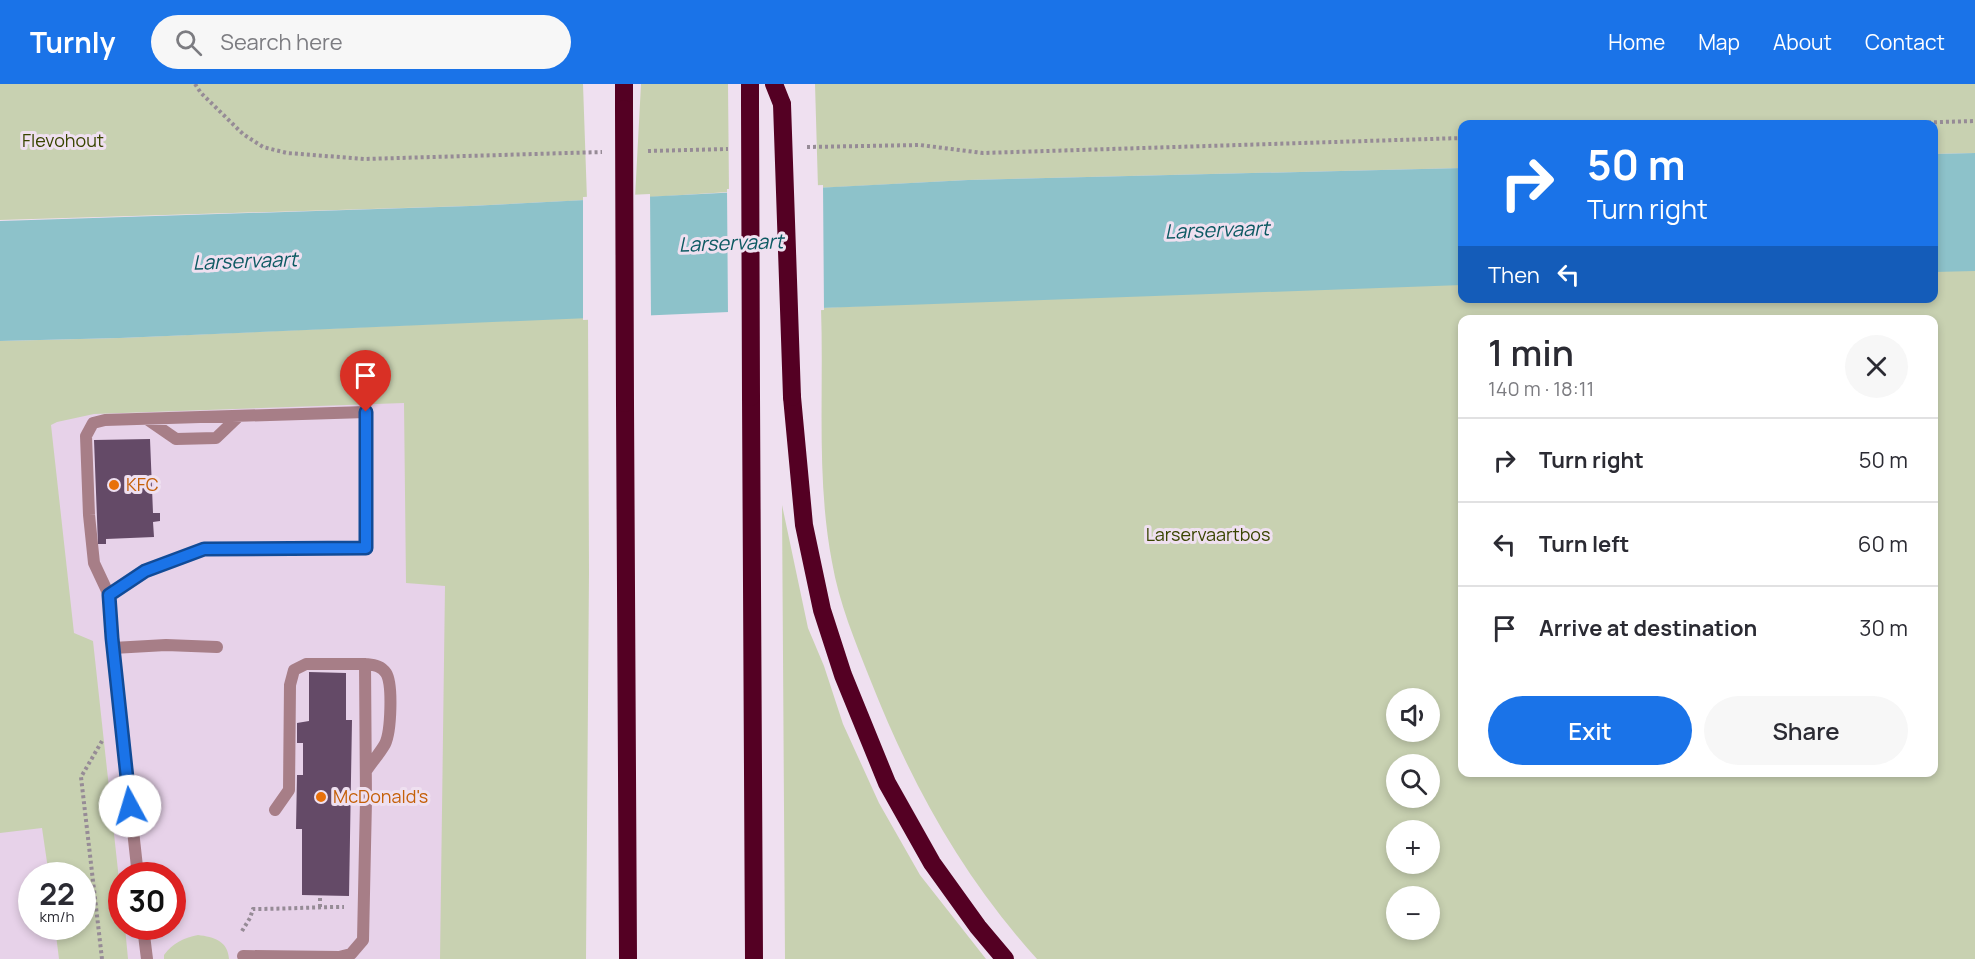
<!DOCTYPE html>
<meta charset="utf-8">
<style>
body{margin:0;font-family:Manrope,sans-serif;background:#f7f7f7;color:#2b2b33;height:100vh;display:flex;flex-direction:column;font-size:22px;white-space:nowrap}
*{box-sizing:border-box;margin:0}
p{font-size:20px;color:#7c7c81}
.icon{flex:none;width:33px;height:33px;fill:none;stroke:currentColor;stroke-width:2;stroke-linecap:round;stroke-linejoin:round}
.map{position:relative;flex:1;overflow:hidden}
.panel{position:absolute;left:1458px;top:231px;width:480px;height:462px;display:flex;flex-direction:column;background:#fff;border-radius:12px;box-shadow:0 3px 9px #0003}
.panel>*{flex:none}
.top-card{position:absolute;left:1458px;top:36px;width:480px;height:183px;border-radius:12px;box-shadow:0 3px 9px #0003;background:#1a73e8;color:#fff;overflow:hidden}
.controls{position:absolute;left:1386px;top:604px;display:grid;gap:12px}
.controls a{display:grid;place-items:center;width:54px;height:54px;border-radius:50%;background:#fff;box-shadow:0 3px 9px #0003;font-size:30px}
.speed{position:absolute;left:18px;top:778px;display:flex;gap:12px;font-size:30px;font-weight:700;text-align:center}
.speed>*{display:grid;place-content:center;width:78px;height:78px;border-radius:50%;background:#fff;box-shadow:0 3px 9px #0003;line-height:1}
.speed small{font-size:15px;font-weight:400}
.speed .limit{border:9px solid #d22;background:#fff;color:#111}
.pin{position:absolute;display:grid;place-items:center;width:51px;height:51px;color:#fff;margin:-62px -26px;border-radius:50% 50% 50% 0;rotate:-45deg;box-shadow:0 0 6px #0007}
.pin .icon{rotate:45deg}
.me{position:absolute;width:66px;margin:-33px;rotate:354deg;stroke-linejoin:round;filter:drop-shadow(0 0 4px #0008)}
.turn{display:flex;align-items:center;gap:21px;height:126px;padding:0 30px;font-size:27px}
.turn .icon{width:78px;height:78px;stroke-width:2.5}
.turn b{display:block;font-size:42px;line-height:51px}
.then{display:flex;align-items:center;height:57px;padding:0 30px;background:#0003;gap:12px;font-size:22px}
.round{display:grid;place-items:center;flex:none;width:63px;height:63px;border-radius:32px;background:#f7f7f7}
.head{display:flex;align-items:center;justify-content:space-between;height:102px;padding:0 30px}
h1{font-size:36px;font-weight:600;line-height:45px}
.button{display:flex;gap:12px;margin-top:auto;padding:12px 30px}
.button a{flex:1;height:69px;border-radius:36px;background:#1a73e8;color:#fff;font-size:24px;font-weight:600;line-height:69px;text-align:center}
.button a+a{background:#f7f7f7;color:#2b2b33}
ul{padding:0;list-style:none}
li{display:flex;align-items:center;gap:18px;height:84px;padding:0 30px;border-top:2px solid #e1e1e2}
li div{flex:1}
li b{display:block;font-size:22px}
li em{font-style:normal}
header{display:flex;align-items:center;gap:36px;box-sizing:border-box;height:84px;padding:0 30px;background:#1a73e8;color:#fff}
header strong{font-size:28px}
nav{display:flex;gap:33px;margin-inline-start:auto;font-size:21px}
.search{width:420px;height:54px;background:#f7f7f7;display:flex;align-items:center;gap:15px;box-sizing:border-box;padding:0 21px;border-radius:33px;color:#7c7c81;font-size:22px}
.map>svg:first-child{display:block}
.built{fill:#e7d2e9;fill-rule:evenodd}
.green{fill:#c8d1b1;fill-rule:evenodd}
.water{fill:#8dc2ca}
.pier{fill:#efe0f0}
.building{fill:#644a67}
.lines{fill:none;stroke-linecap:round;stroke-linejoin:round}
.path{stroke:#968b96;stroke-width:4;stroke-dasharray:3 3;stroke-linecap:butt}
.service{stroke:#a77e87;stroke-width:12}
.minor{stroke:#a77e87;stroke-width:12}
.motorway{stroke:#540023;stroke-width:18}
.motorway-bridge{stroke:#540023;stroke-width:18}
.route-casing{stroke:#114b97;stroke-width:15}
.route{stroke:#1a73e8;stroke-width:10}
.food-dot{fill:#e8710a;stroke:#efe0f0;stroke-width:2}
.labels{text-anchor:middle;stroke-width:6;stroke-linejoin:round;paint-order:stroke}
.park-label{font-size:18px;fill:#394400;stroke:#efe0f0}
.food-label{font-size:18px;fill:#c56008;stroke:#efe0f0;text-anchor:start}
.water-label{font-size:20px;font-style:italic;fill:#0c5962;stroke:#efe0f0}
</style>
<header>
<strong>Turnly</strong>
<div class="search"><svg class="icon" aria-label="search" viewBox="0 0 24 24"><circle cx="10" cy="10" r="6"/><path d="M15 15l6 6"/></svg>Search here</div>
<nav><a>Home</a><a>Map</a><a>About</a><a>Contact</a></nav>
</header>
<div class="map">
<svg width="1975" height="875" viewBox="0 0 1975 875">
<rect width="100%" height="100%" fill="#efe0f0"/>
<!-- built -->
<path class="built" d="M458 273 449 875H0V300ZM32 792H82V843H32ZM122 792H172V843H122Z"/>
<!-- green -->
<path class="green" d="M0 0H583L587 116 470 122 0 136Z
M641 0H728L729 108 635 114Z
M815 0H1975V69L1934 70V40H1462V84L968 96 818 104Z
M1975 178V875H1037C961 791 911 699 870 595 855 557 839 519 832 478 816 395 824 308 821 224L1462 192V214H1934V179ZM1462 236H1934V688H1462ZM1396 615H1430V648H1396ZM1396 681H1430V714H1396ZM1396 747H1430V780H1396ZM1396 813H1430V846H1396Z
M588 233 589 489 586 875H440L445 502 406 499 404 319 94 330 57 338 51 341 74 549 93 557 121 814 122 843H125L128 875H59L55 843H82V792H49L42 744 0 749V257L120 254Z
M782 421 808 544 824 582 843 640 879 719 920 791 986 875H785Z
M198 851C214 853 228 857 229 875H164V871C173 859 183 854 198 851Z"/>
<!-- water -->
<path class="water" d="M1975 69V187L1934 188V70Z
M1462 84V201L821 224 120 254 0 257V137L470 122 968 96Z"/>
<!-- pier -->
<path class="pier" d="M823 101 824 226 728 230 727 105Z
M650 110 651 233 583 236V113Z"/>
<!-- building -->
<path class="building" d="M150 355 153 429H160V437L153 438 154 453 106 455V460H98L94 356Z
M309 588 346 589V636H352L349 812 302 811V745H296L297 691H303V659H297V639L309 637Z"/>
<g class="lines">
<!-- path -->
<path class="path" d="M195 0 201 9 243 50 263 63 287 69 365 75 602 68
M1874 40 1975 37
M807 63 920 61 983 69 1462 54
M648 67 728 65
M102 657 81 693 102 875
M320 823V811
M242 847 250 834 253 825C284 825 313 823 344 823"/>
<!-- service -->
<path class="service" d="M366 328V464L204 465 145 487 109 511 94 479 89 431 86 352 93 339 105 336Z
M147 335 176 355 216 354 239 332
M113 564 166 561 217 563
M365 580C373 581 381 581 386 589 393 600 391 648 385 660 380 669 372 678 366 687
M243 872 339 873 351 870 363 856 366 716 365 580H306L294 586 290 601 289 706 275 726"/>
<!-- minor -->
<path class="minor" d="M109 511 112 554 138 792
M143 843 147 875"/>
<!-- motorway -->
<path class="motorway" d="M624 0V25
M750 0V20
M774 0 782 20
M751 313 754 875
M792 313 804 441 822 526 843 591 887 699 932 779 978 843 1005 875
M625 319 628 875"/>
<!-- motorway-bridge -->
<path class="motorway-bridge" d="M750 20 751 313
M782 20 792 313
M624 25 625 319"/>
</g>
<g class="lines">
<!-- route casing -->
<g class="route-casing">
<path id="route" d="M130 722 112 554 109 511 145 487 204 465 366 464V328"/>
</g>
<!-- route -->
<use href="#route" class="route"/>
</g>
<!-- markers -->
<g class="food-dot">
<circle cx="114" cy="401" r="6"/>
<circle cx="321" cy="713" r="6"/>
</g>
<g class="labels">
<!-- park labels -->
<g class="park-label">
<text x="63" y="63">Flevohout</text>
<text x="1208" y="457">Larservaartbos</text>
</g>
<!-- food labels -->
<g class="food-label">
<text x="126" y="407">KFC</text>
<text x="333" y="719">McDonald's</text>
</g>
<!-- water labels -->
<g class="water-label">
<text transform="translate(1217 146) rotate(-2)" y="7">Larservaart</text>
<text transform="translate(731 159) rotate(-2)" y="7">Larservaart</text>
<text transform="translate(245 177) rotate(-2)" y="7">Larservaart</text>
</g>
</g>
</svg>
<div class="controls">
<a><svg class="icon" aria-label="sound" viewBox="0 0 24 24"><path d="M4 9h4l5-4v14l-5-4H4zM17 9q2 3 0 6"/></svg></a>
<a><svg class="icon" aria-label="search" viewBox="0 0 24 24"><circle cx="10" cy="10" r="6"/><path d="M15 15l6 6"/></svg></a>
<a>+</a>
<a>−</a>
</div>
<div class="speed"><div>22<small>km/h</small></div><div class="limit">30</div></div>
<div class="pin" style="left:366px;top:328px;background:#d93025"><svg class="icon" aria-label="arrive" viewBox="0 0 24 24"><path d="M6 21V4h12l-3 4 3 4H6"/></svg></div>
<svg class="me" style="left:130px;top:722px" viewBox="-20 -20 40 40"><circle r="19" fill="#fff"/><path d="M0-13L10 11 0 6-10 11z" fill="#1a73e8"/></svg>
<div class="top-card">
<div class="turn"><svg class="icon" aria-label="right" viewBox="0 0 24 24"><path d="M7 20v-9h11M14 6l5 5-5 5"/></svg><div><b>50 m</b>Turn right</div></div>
<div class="then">Then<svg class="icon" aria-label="left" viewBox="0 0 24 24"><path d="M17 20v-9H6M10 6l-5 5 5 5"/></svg></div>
</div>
<section class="panel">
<div class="head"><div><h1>1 min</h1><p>140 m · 18:11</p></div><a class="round"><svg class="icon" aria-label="close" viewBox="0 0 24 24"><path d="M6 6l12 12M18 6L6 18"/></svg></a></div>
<ul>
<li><svg class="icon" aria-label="right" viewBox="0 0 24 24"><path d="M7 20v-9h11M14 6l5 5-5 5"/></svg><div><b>Turn right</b></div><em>50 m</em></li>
<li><svg class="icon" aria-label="left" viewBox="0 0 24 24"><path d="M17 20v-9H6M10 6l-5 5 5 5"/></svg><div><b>Turn left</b></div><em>60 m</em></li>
<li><svg class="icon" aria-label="arrive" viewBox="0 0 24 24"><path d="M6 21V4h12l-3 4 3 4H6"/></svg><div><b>Arrive at destination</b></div><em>30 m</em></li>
</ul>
<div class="button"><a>Exit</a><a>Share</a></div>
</section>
</div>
